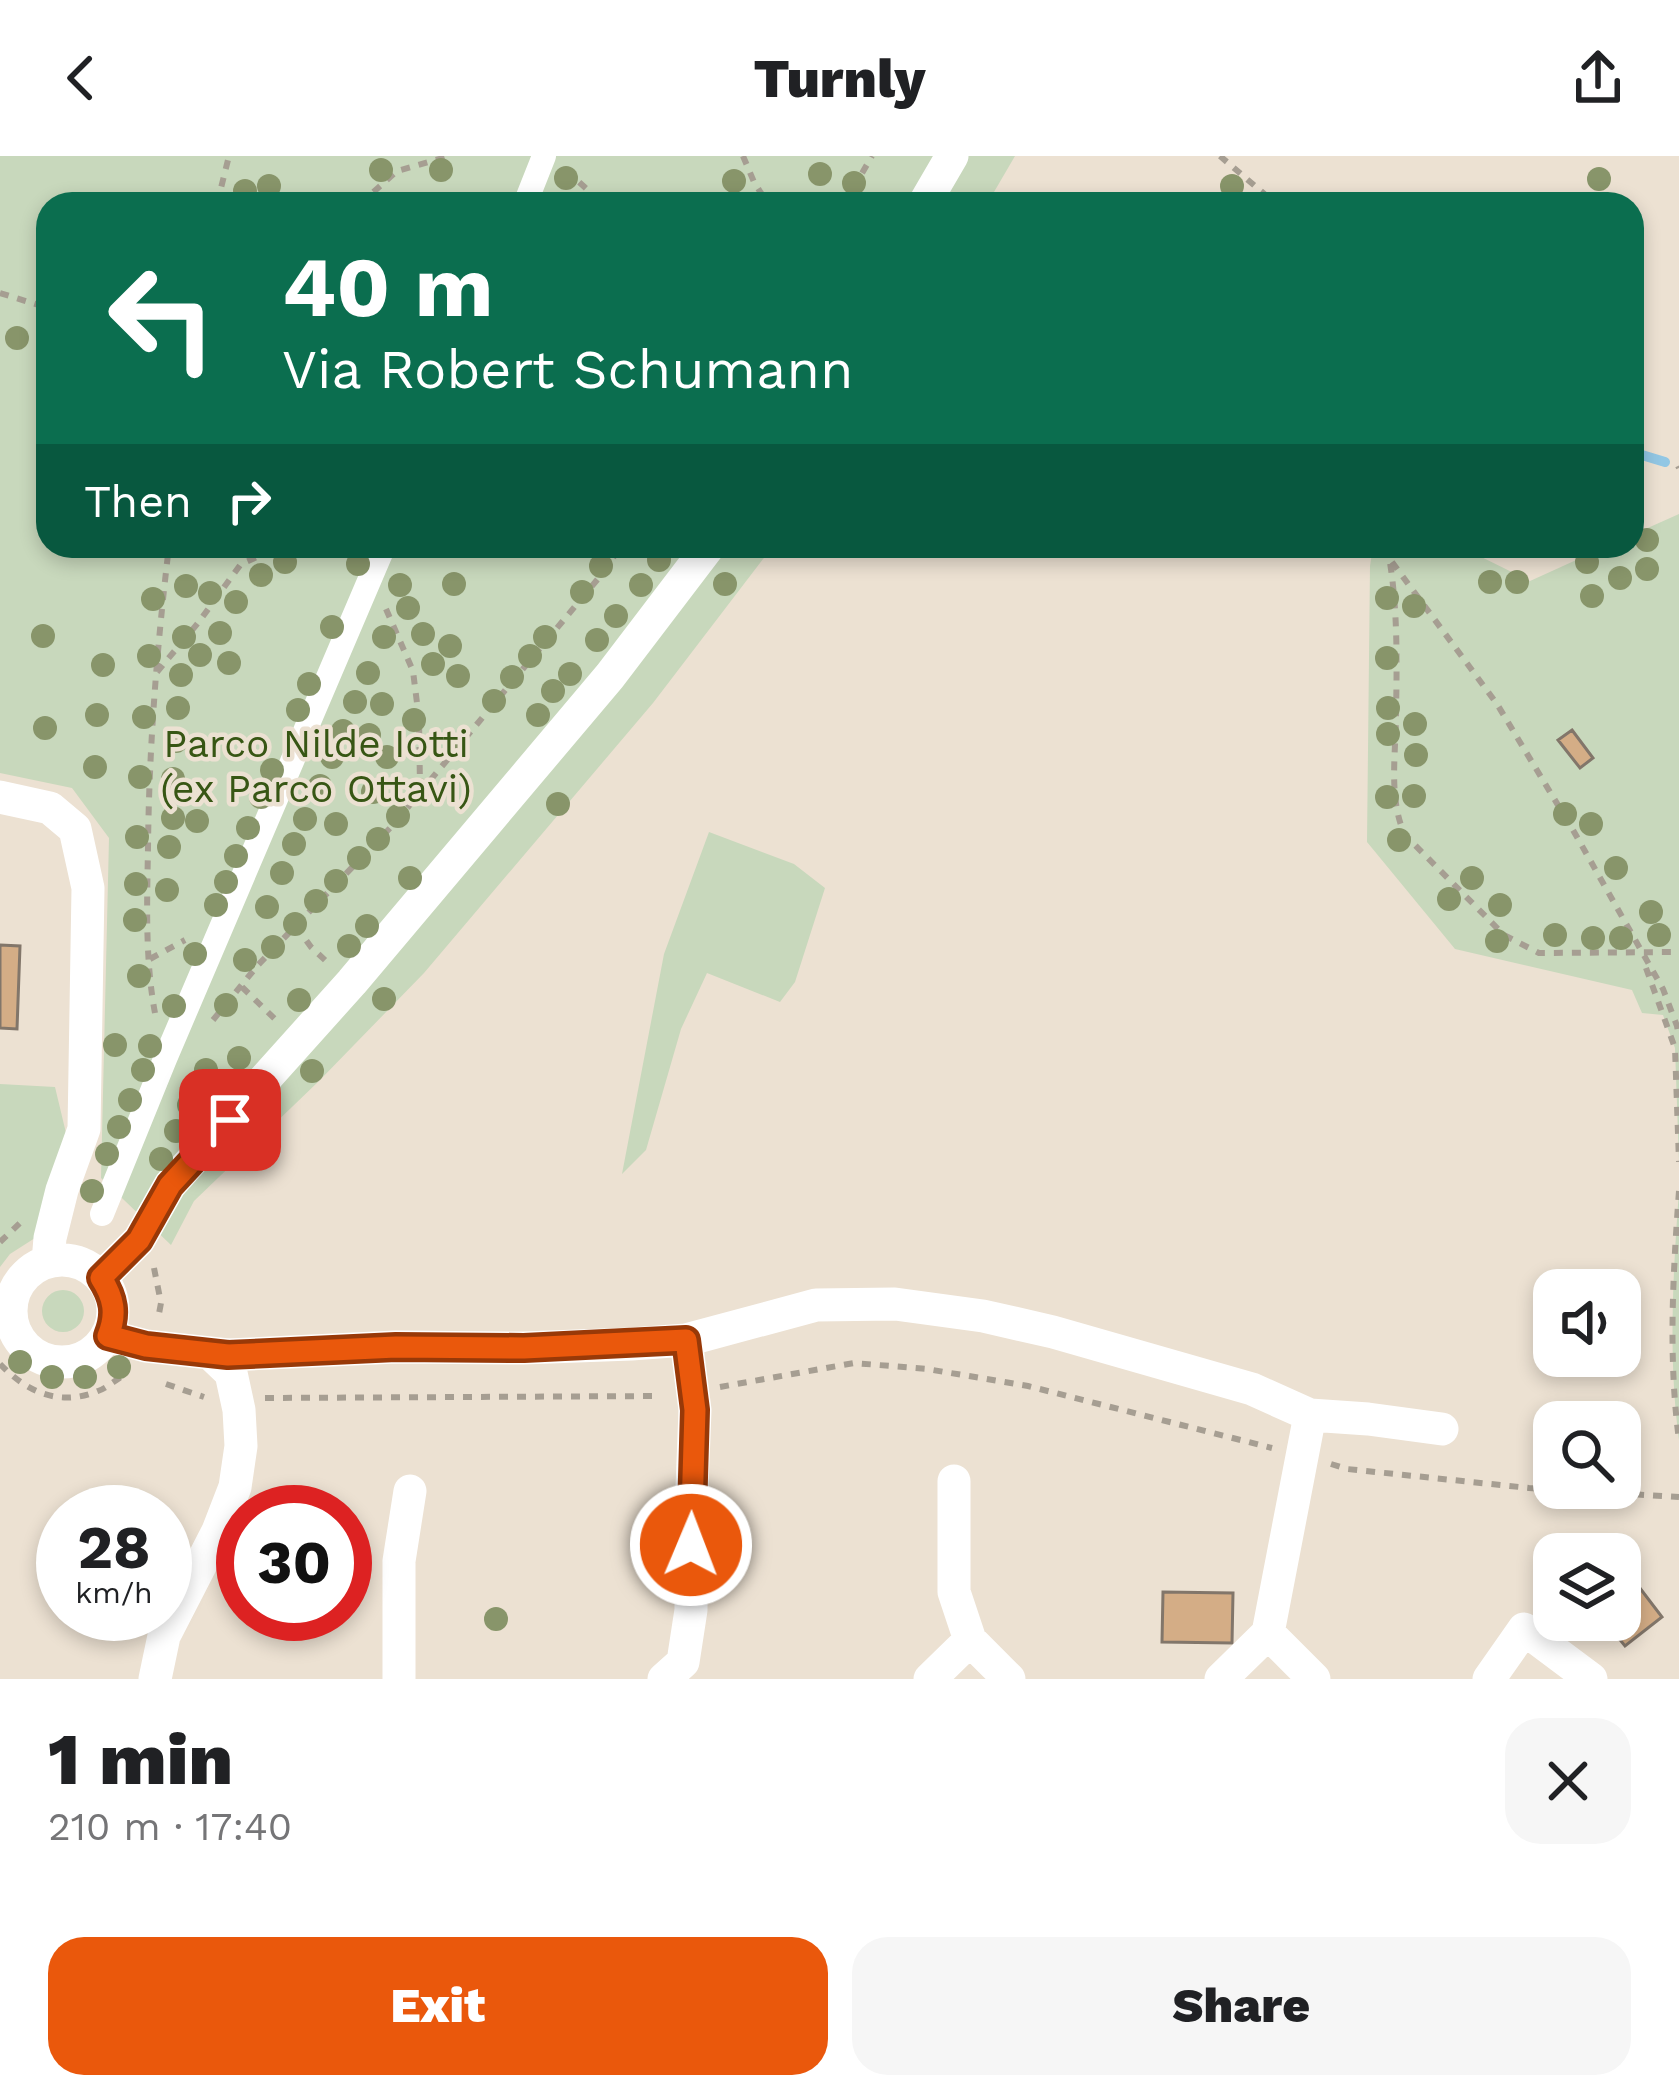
<!DOCTYPE html>
<meta charset="utf-8">
<style>
body{margin:0;font-family:"Work Sans",sans-serif;background:#f6f6f6;color:#202124;height:100vh;display:flex;flex-direction:column;font-size:45px;white-space:nowrap}
*{box-sizing:border-box;margin:0}
p{font-size:39px;color:#757577}
.icon{flex:none;width:66px;height:66px;fill:none;stroke:currentColor;stroke-width:2;stroke-linecap:round;stroke-linejoin:round}
.map{position:relative;height:1523px;overflow:hidden}
.drawer{display:flex;flex-direction:column;background:#fff;flex:1}
.drawer>*{flex:none}
.guide{position:absolute;left:36px;top:36px;width:1608px;height:366px;border-radius:36px;box-shadow:0 6px 18px #0003;background:#0b6e4f;color:#fff;overflow:hidden}
.controls{position:absolute;left:1533px;top:1113px;display:grid;gap:24px}
.controls a{display:grid;place-items:center;width:108px;height:108px;border-radius:24px;background:#fff;box-shadow:0 6px 18px #0003;font-size:60px}
.speed{position:absolute;left:36px;top:1329px;display:flex;gap:24px;font-size:60px;font-weight:700;text-align:center}
.speed>*{display:grid;place-content:center;width:156px;height:156px;border-radius:50%;background:#fff;box-shadow:0 6px 18px #0003;line-height:1}
.speed small{font-size:30px;font-weight:400}
.speed .limit{border:18px solid #d22;background:#fff;color:#111}
.pin{position:absolute;display:grid;place-items:center;width:102px;height:102px;color:#fff;margin:-51px;border-radius:24px;box-shadow:0 6px 18px #0006}
.me{position:absolute;width:132px;margin:-66px;rotate:1deg;stroke-linejoin:round;filter:drop-shadow(0 0 9px #0008)}
.turn{display:flex;align-items:center;gap:42px;height:252px;padding:0 48px;font-size:54px}
.turn .icon{width:156px;height:156px;stroke-width:2.5}
.turn b{display:block;font-size:84px;line-height:102px}
.then{display:flex;align-items:center;height:114px;padding:0 48px;background:#0003;gap:24px;font-size:45px}
.round{display:grid;place-items:center;flex:none;width:126px;height:126px;border-radius:36px;background:#f6f6f6}
.overview{display:flex;align-items:center;justify-content:space-between;height:204px;padding:0 48px}
h1{font-size:72px;font-weight:800;line-height:90px}
.button{display:flex;gap:24px;margin-top:auto;padding:24px 48px}
.button a{flex:1;height:138px;border-radius:36px;background:#ea580c;color:#fff;font-size:48px;font-weight:800;line-height:138px;text-align:center}
.button a+a{background:#f6f6f6;color:#202124}
header{display:flex;justify-content:space-between;align-items:center;height:156px;padding:0 48px;background:#fff;font-size:54px;font-weight:800}
.map>svg:first-child{display:block}
.green{fill:#c8d8bc}
.lines{fill:none;stroke-linecap:round;stroke-linejoin:round}
.stream{stroke:#92c7e4;stroke-width:10}
.building{fill:#d4ad86;stroke:#82766a;stroke-width:3}
.path{stroke:#a69e92;stroke-width:6;stroke-dasharray:9 9;stroke-linecap:butt}
.pedestrian{stroke:#fff;stroke-width:24}
.minor{stroke:#fff;stroke-width:33}
.tree{fill:#88956a}
.route-casing{stroke:#983908;stroke-width:30}
.route{stroke:#ea580c;stroke-width:21}
.labels{text-anchor:middle;stroke-width:9;stroke-linejoin:round;paint-order:stroke}
.park-label{font-size:39px;fill:#375614;stroke:#ece1d2}
</style>
<header><svg class="icon" aria-label="back" viewBox="0 0 24 24"><path d="M15 5l-7 7 7 7"/></svg>Turnly<svg class="icon" aria-label="share" viewBox="0 0 24 24"><path d="M12 15V3M7 8l5-5 5 5M5 13v7h14v-7"/></svg></header>
<div class="map">
<svg width="1679" height="1523" viewBox="0 0 1679 1523">
<rect width="100%" height="100%" fill="#ece1d2"/>
<!-- green -->
<path class="green" d="M0 0H1015L987 48H48V390H773L653 547 424 817 319 925 194 1045 171 1089 101 1022 109 682 72 632 0 617Z
M1679 358V1006L1675 892 1663 859 1642 857 1632 834 1455 793 1367 686 1370 410 1373 390H1459L1530 425 1607 390H1632V379Z
M709 676 794 708 825 732 795 826 780 846 707 817 681 873 646 994 622 1018 664 798Z
M0 928 55 931 66 977 35 1082 10 1098 0 1111Z
M1679 1035V1284C1668 1202 1673 1117 1679 1035Z
M42 1155a21 21 0 1 1 42 0a21 21 0 1 1-42 0Z"/>
<g class="lines">
<!-- stream -->
<path class="stream" d="M1632 296 1665 306"/>
</g>
<!-- building -->
<path class="building" d="M1572 574 1593 602 1580 612 1558 584Z
M0 789 20 790 17 873 0 872Z
M1620 1406 1662 1461 1625 1490 1604 1464H1620Z
M1163 1436 1233 1437 1232 1487 1162 1486Z"/>
<g class="lines">
<!-- path -->
<path class="path" d="M743 0 754 26 768 48
M1220 0 1276 48
M566 14 603 48
M217 48 229 0
M360 48 397 15 450 0
M844 48 872 0
M0 137 48 152
M1678 310 1679 312
M1387 390C1398 444 1397 503 1396 558 1396 597 1388 643 1405 679L1504 779 1539 797 1679 796
M1392 406 1497 548 1573 674 1663 833 1677 870 1679 881
M386 453 413 515 419 563 420 631
M157 516 198 467 241 408 282 390
M296 770 311 791 326 805
M150 803 185 784
M1646 812 1675 892 1679 1006
M242 831 275 863
M155 857C145 804 147 747 148 692 149 591 157 490 169 390
M213 864 258 809 393 669 602 418 621 390
M1679 1035C1673 1117 1668 1202 1679 1284
M0 1086 20 1067
M154 1112 161 1147 158 1163
M0 1208C27 1236 59 1251 98 1235 107 1232 115 1224 123 1220
M166 1228 204 1241
M720 1231 854 1207 927 1213 1028 1230 1272 1292
M265 1242 660 1240
M1331 1308 1347 1313 1529 1332 1679 1341"/>
<!-- pedestrian -->
<path class="pedestrian" d="M525 48 544 0
M102 1058 165 903 384 390"/>
<!-- minor -->
<path class="minor" d="M924 48 952 0
M0 641 50 652 75 673 88 732 84 973 62 1034 50 1082 48 1106
M11 1155a51 51 0 1 1 102 0a51 51 0 1 1-102 0Z
M101 1122 139 1084 170 1029 352 826 610 520 709 390
M108 1180 146 1190 228 1199 396 1191 523 1192 631 1188 686 1184 816 1149 895 1148 983 1160 1053 1176 1252 1233 1310 1259 1368 1263 1442 1273
M954 1325V1436L970 1484
M1268 1477 1310 1259
M155 1523 164 1480 218 1375 235 1331 241 1290 239 1254 231 1217 211 1198
M399 1523V1405L410 1335
M664 1523 683 1506 691 1454V1357L695 1254 686 1184
M930 1523 970 1484 1009 1523
M1221 1523 1268 1477 1314 1523
M1489 1523 1524 1473 1591 1523"/>
</g>
<!-- trees -->
<g class="tree">
<circle cx="381" cy="14" r="12"/>
<circle cx="441" cy="14" r="12"/>
<circle cx="820" cy="18" r="12"/>
<circle cx="566" cy="22" r="12"/>
<circle cx="1599" cy="23" r="12"/>
<circle cx="734" cy="25" r="12"/>
<circle cx="854" cy="27" r="12"/>
<circle cx="269" cy="30" r="12"/>
<circle cx="1232" cy="30" r="12"/>
<circle cx="245" cy="35" r="12"/>
<circle cx="17" cy="182" r="12"/>
<circle cx="1647" cy="384" r="12"/>
<circle cx="659" cy="404" r="12"/>
<circle cx="285" cy="406" r="12"/>
<circle cx="1587" cy="406" r="12"/>
<circle cx="358" cy="408" r="12"/>
<circle cx="601" cy="410" r="12"/>
<circle cx="1647" cy="413" r="12"/>
<circle cx="261" cy="419" r="12"/>
<circle cx="1620" cy="422" r="12"/>
<circle cx="1490" cy="426" r="12"/>
<circle cx="1517" cy="426" r="12"/>
<circle cx="454" cy="428" r="12"/>
<circle cx="725" cy="428" r="12"/>
<circle cx="400" cy="429" r="12"/>
<circle cx="641" cy="429" r="12"/>
<circle cx="186" cy="430" r="12"/>
<circle cx="582" cy="436" r="12"/>
<circle cx="210" cy="437" r="12"/>
<circle cx="1592" cy="440" r="12"/>
<circle cx="1387" cy="442" r="12"/>
<circle cx="153" cy="443" r="12"/>
<circle cx="236" cy="446" r="12"/>
<circle cx="1414" cy="450" r="12"/>
<circle cx="408" cy="452" r="12"/>
<circle cx="616" cy="460" r="12"/>
<circle cx="332" cy="471" r="12"/>
<circle cx="220" cy="477" r="12"/>
<circle cx="423" cy="478" r="12"/>
<circle cx="43" cy="480" r="12"/>
<circle cx="184" cy="481" r="12"/>
<circle cx="384" cy="481" r="12"/>
<circle cx="545" cy="481" r="12"/>
<circle cx="597" cy="484" r="12"/>
<circle cx="450" cy="490" r="12"/>
<circle cx="200" cy="499" r="12"/>
<circle cx="149" cy="500" r="12"/>
<circle cx="530" cy="500" r="12"/>
<circle cx="1387" cy="502" r="12"/>
<circle cx="229" cy="507" r="12"/>
<circle cx="433" cy="508" r="12"/>
<circle cx="103" cy="509" r="12"/>
<circle cx="368" cy="517" r="12"/>
<circle cx="570" cy="518" r="12"/>
<circle cx="181" cy="519" r="12"/>
<circle cx="458" cy="520" r="12"/>
<circle cx="512" cy="521" r="12"/>
<circle cx="309" cy="528" r="12"/>
<circle cx="553" cy="535" r="12"/>
<circle cx="494" cy="545" r="12"/>
<circle cx="355" cy="546" r="12"/>
<circle cx="382" cy="548" r="12"/>
<circle cx="178" cy="552" r="12"/>
<circle cx="1388" cy="552" r="12"/>
<circle cx="298" cy="554" r="12"/>
<circle cx="97" cy="559" r="12"/>
<circle cx="538" cy="559" r="12"/>
<circle cx="144" cy="561" r="12"/>
<circle cx="414" cy="564" r="12"/>
<circle cx="1415" cy="568" r="12"/>
<circle cx="45" cy="572" r="12"/>
<circle cx="343" cy="575" r="12"/>
<circle cx="1388" cy="578" r="12"/>
<circle cx="369" cy="579" r="12"/>
<circle cx="176" cy="585" r="12"/>
<circle cx="457" cy="590" r="12"/>
<circle cx="1416" cy="599" r="12"/>
<circle cx="332" cy="601" r="12"/>
<circle cx="387" cy="601" r="12"/>
<circle cx="95" cy="611" r="12"/>
<circle cx="272" cy="614" r="12"/>
<circle cx="140" cy="621" r="12"/>
<circle cx="173" cy="623" r="12"/>
<circle cx="320" cy="630" r="12"/>
<circle cx="419" cy="634" r="12"/>
<circle cx="373" cy="636" r="12"/>
<circle cx="1414" cy="640" r="12"/>
<circle cx="261" cy="641" r="12"/>
<circle cx="1387" cy="641" r="12"/>
<circle cx="558" cy="648" r="12"/>
<circle cx="1565" cy="658" r="12"/>
<circle cx="398" cy="660" r="12"/>
<circle cx="173" cy="662" r="12"/>
<circle cx="305" cy="663" r="12"/>
<circle cx="197" cy="665" r="12"/>
<circle cx="336" cy="668" r="12"/>
<circle cx="1591" cy="668" r="12"/>
<circle cx="248" cy="672" r="12"/>
<circle cx="137" cy="681" r="12"/>
<circle cx="378" cy="683" r="12"/>
<circle cx="1399" cy="684" r="12"/>
<circle cx="294" cy="688" r="12"/>
<circle cx="169" cy="691" r="12"/>
<circle cx="236" cy="700" r="12"/>
<circle cx="359" cy="702" r="12"/>
<circle cx="1616" cy="712" r="12"/>
<circle cx="282" cy="717" r="12"/>
<circle cx="410" cy="722" r="12"/>
<circle cx="1472" cy="722" r="12"/>
<circle cx="336" cy="725" r="12"/>
<circle cx="226" cy="726" r="12"/>
<circle cx="136" cy="728" r="12"/>
<circle cx="167" cy="734" r="12"/>
<circle cx="1449" cy="743" r="12"/>
<circle cx="316" cy="745" r="12"/>
<circle cx="216" cy="749" r="12"/>
<circle cx="1500" cy="749" r="12"/>
<circle cx="267" cy="751" r="12"/>
<circle cx="1651" cy="756" r="12"/>
<circle cx="135" cy="764" r="12"/>
<circle cx="295" cy="768" r="12"/>
<circle cx="367" cy="770" r="12"/>
<circle cx="1555" cy="779" r="12"/>
<circle cx="1659" cy="779" r="12"/>
<circle cx="1593" cy="782" r="12"/>
<circle cx="1621" cy="782" r="12"/>
<circle cx="1497" cy="785" r="12"/>
<circle cx="349" cy="790" r="12"/>
<circle cx="273" cy="791" r="12"/>
<circle cx="195" cy="798" r="12"/>
<circle cx="245" cy="804" r="12"/>
<circle cx="139" cy="820" r="12"/>
<circle cx="384" cy="843" r="12"/>
<circle cx="299" cy="844" r="12"/>
<circle cx="226" cy="849" r="12"/>
<circle cx="174" cy="850" r="12"/>
<circle cx="115" cy="889" r="12"/>
<circle cx="150" cy="890" r="12"/>
<circle cx="239" cy="902" r="12"/>
<circle cx="143" cy="914" r="12"/>
<circle cx="206" cy="914" r="12"/>
<circle cx="312" cy="915" r="12"/>
<circle cx="130" cy="944" r="12"/>
<circle cx="189" cy="949" r="12"/>
<circle cx="119" cy="971" r="12"/>
<circle cx="176" cy="975" r="12"/>
<circle cx="107" cy="998" r="12"/>
<circle cx="161" cy="1003" r="12"/>
<circle cx="92" cy="1035" r="12"/>
<circle cx="20" cy="1206" r="12"/>
<circle cx="119" cy="1211" r="12"/>
<circle cx="52" cy="1221" r="12"/>
<circle cx="85" cy="1221" r="12"/>
<circle cx="496" cy="1463" r="12"/>
</g>
<g class="lines">
<!-- route casing -->
<g class="route-casing">
<path id="route" d="M230 964 170 1029 139 1084 101 1122C114 1142 117 1158 108 1180L146 1190 228 1199 396 1191 524 1192 686 1184 695 1254 691 1389"/>
</g>
<!-- route -->
<use href="#route" class="route"/>
</g>
<g class="labels">
<!-- park labels -->
<g class="park-label">
<text x="316" y="601">Parco Nilde Iotti<tspan x="316" dy="45">(ex Parco Ottavi)</tspan></text>
</g>
</g>
</svg>
<div class="controls">
<a><svg class="icon" aria-label="sound" viewBox="0 0 24 24"><path d="M4 9h4l5-4v14l-5-4H4zM17 9q2 3 0 6"/></svg></a>
<a><svg class="icon" aria-label="search" viewBox="0 0 24 24"><circle cx="10" cy="10" r="6"/><path d="M15 15l6 6"/></svg></a>
<a><svg class="icon" aria-label="layers" viewBox="0 0 24 24"><path d="M12 4l9 5-9 5-9-5zM3 14l9 5 9-5"/></svg></a>
</div>
<div class="speed"><div>28<small>km/h</small></div><div class="limit">30</div></div>
<div class="pin" style="left:230px;top:964px;background:#d93025"><svg class="icon" aria-label="arrive" viewBox="0 0 24 24"><path d="M6 21V4h12l-3 4 3 4H6"/></svg></div>
<svg class="me" style="left:691px;top:1389px" viewBox="-20 -20 40 40"><circle r="17" fill="#ea580c" stroke="#fff" stroke-width="3"/><path d="M0-11L8 9 0 5-8 9z" fill="#fff"/></svg>
<div class="guide">
<div class="turn"><svg class="icon" aria-label="left" viewBox="0 0 24 24"><path d="M17 20v-9H6M10 6l-5 5 5 5"/></svg><div><b>40 m</b>Via Robert Schumann</div></div>
<div class="then">Then<svg class="icon" aria-label="right" viewBox="0 0 24 24"><path d="M7 20v-9h11M14 6l5 5-5 5"/></svg></div>
</div>
</div>
<section class="drawer">
<div class="overview"><div><h1>1 min</h1><p>210 m · 17:40</p></div><a class="round"><svg class="icon" aria-label="close" viewBox="0 0 24 24"><path d="M6 6l12 12M18 6L6 18"/></svg></a></div>
<div class="button"><a>Exit</a><a>Share</a></div>
</section>
